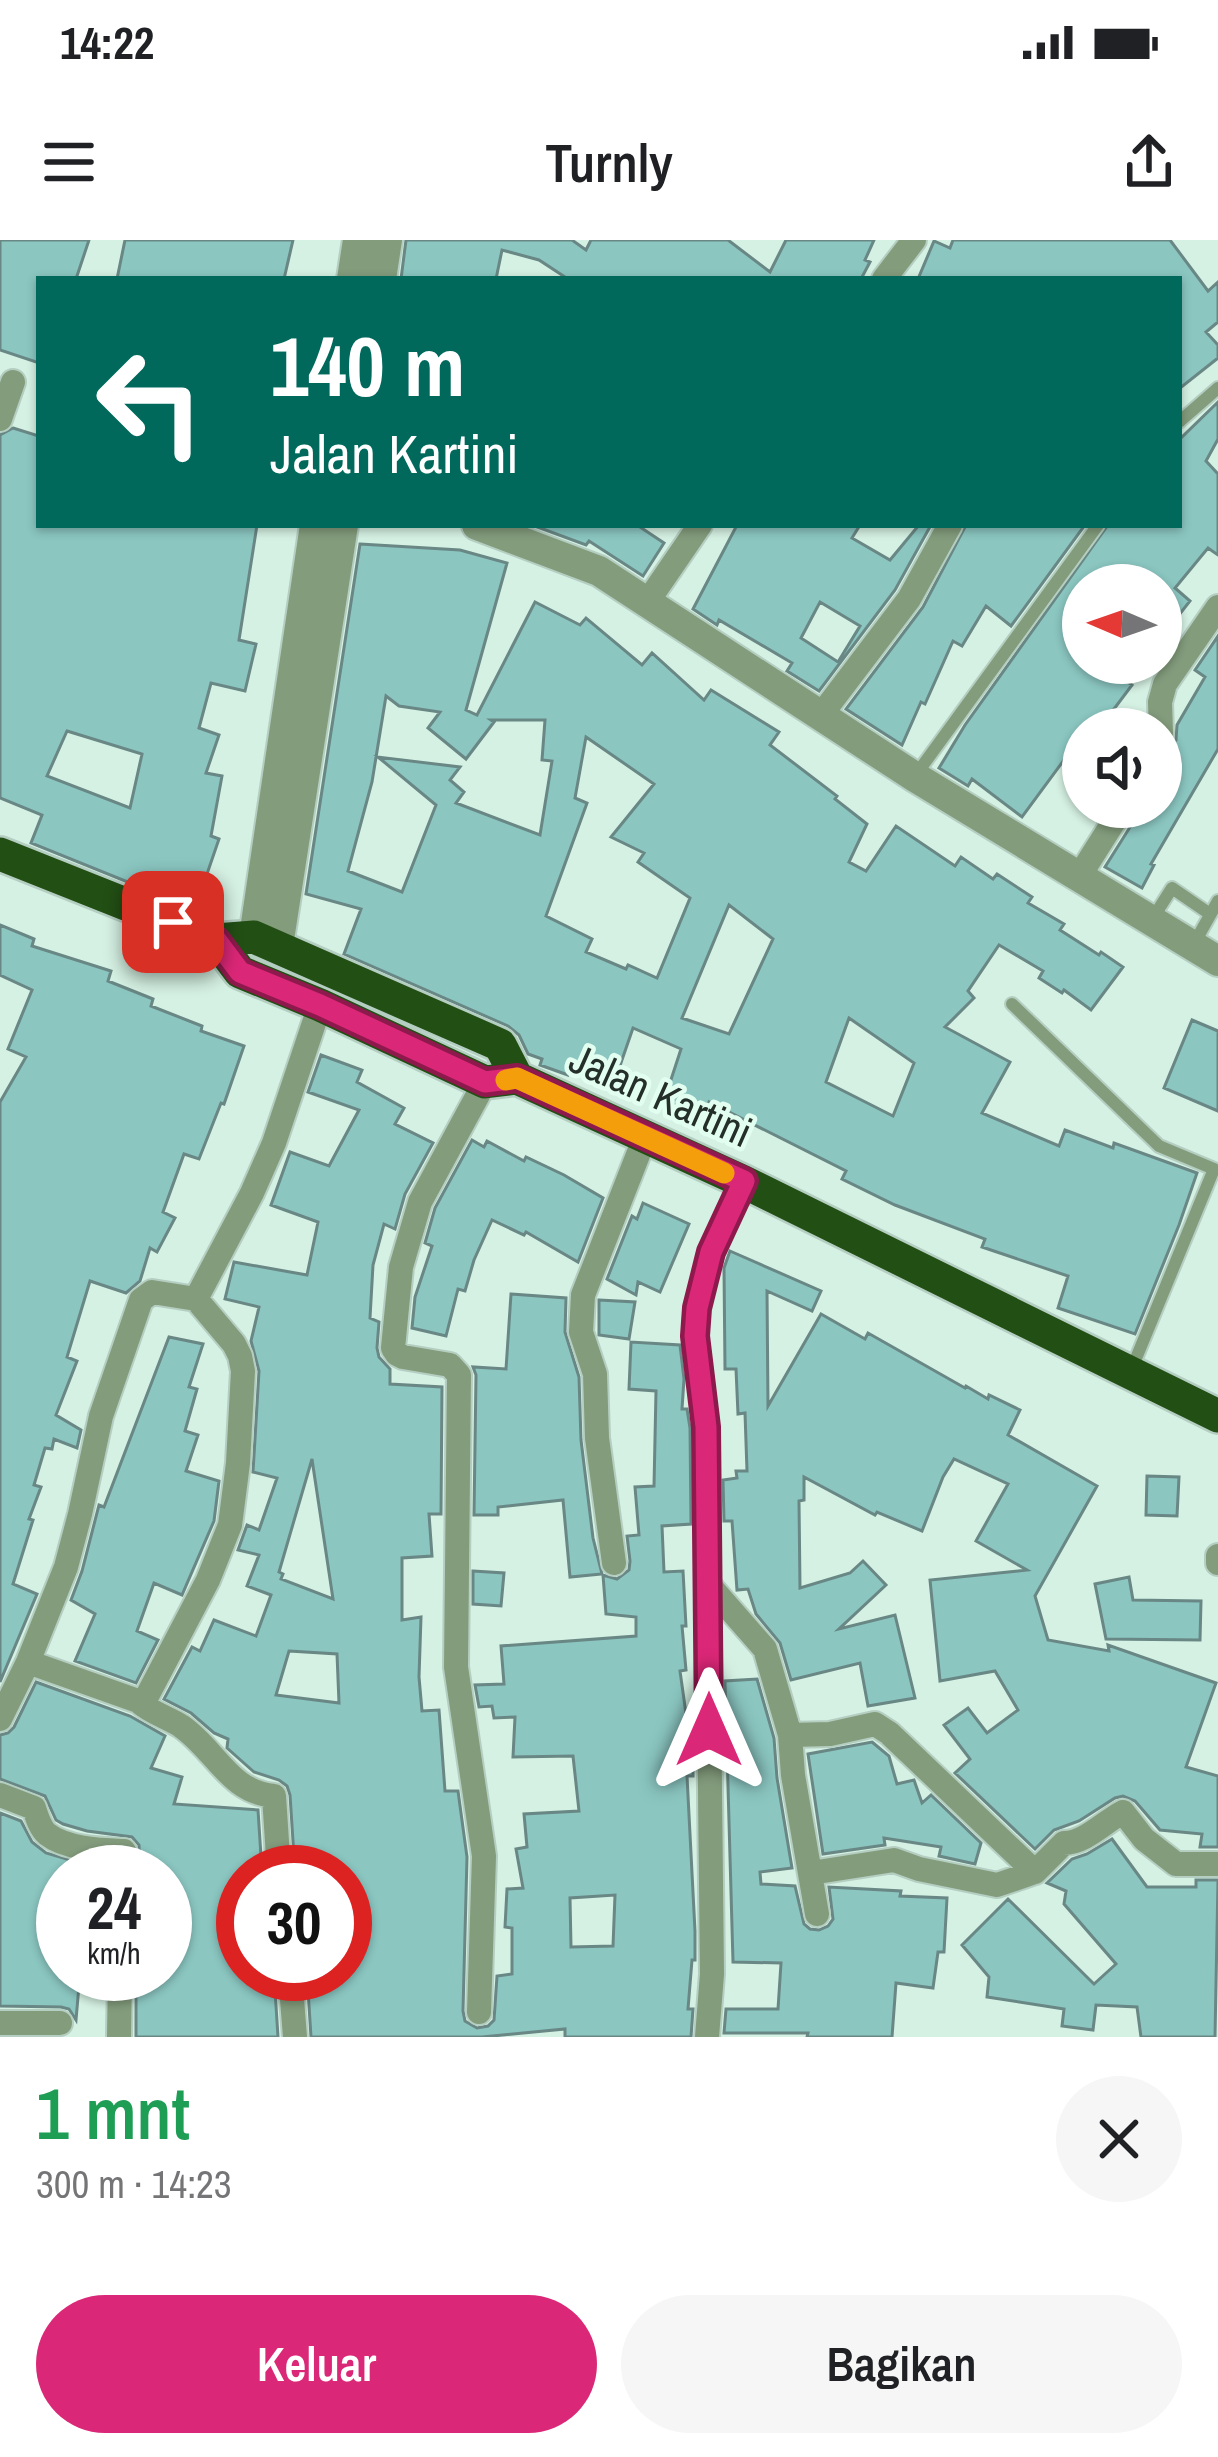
<!DOCTYPE html>
<html lang="id">
<meta charset="utf-8">
<style>
body{margin:0;font-family:"Archivo Narrow",sans-serif;background:#f6f6f6;color:#202124;height:100vh;display:flex;flex-direction:column;font-size:45px;white-space:nowrap}
*{box-sizing:border-box;margin:0}
p{font-size:39px;color:#757577}
.icon{flex:none;width:66px;height:66px;fill:none;stroke:currentColor;stroke-width:2;stroke-linecap:round;stroke-linejoin:round}
.map{position:relative;height:1797px;overflow:hidden}
.panel{display:flex;flex-direction:column;background:#fff;flex:1}
.panel>*{flex:none}
.top-card{position:absolute;left:36px;top:36px;width:1146px;height:252px;border-radius:0px;box-shadow:0 3px 9px #0004;background:#00695c;color:#fff;overflow:hidden}
.needle{width:78px;rotate:272deg}
.controls{position:absolute;left:1062px;top:324px;display:grid;gap:24px}
.controls a{display:grid;place-items:center;width:120px;height:120px;border-radius:50%;background:#fff;box-shadow:0 3px 9px #0004;font-size:60px}
.speed{position:absolute;left:36px;top:1605px;display:flex;gap:24px;font-size:60px;font-weight:700;text-align:center}
.speed>*{display:grid;place-content:center;width:156px;height:156px;border-radius:50%;background:#fff;box-shadow:0 3px 9px #0004;line-height:1}
.speed small{font-size:30px;font-weight:400}
.speed .limit{border:18px solid #d22;background:#fff;color:#111}
.pin{position:absolute;display:grid;place-items:center;width:102px;height:102px;color:#fff;margin:-51px;border-radius:24px;box-shadow:0 6px 18px #0006}
.me{position:absolute;width:132px;margin:-66px;rotate:0deg;stroke-linejoin:round;filter:drop-shadow(0 0 9px #0008)}
.turn{display:flex;align-items:center;gap:42px;height:252px;padding:0 36px;font-size:54px}
.turn .icon{width:156px;height:156px;stroke-width:2.5}
.turn b{display:block;font-size:84px;line-height:102px}
.round{display:grid;place-items:center;flex:none;width:126px;height:126px;border-radius:63px;background:#f6f6f6}
.headline{display:flex;align-items:center;justify-content:space-between;height:204px;padding:0 36px}
h1{font-size:72px;font-weight:600;line-height:90px;color:#1e9e55}
.cta{display:flex;gap:24px;margin-top:auto;padding:24px 36px}
.cta a{flex:1;height:138px;border-radius:72px;background:#db2777;color:#fff;font-size:48px;font-weight:600;line-height:138px;text-align:center}
.cta a+a{background:#f6f6f6;color:#202124}
.status{display:flex;justify-content:space-between;align-items:center;height:84px;padding:0 60px;background:#fff;direction:ltr}
.status svg{height:33px;fill:currentColor}
header{display:flex;justify-content:space-between;align-items:center;height:156px;padding:0 36px;background:#fff;font-size:54px;font-weight:600}
.map>svg:first-child{display:block}
.building{fill:#8bc6c1;stroke:#698784;stroke-width:3;fill-rule:evenodd}
.lines{fill:none;stroke-linecap:round;stroke-linejoin:round}
.service-casing{stroke:#b5cec2;stroke-width:16}
.minor-casing{stroke:#b5cec2;stroke-width:28}
.tertiary-casing{stroke:#b5cec2;stroke-width:34}
.trunk-casing{stroke:#b5cec2;stroke-width:38}
.service{stroke:#839c7c;stroke-width:12}
.minor{stroke:#839c7c;stroke-width:24}
.tertiary{stroke:#839c7c;stroke-width:30}
.trunk{stroke:#224f14;stroke-width:33}
.route-casing{stroke:#8e194d;stroke-width:30}
.route{stroke:#db2777;stroke-width:21}
.slow{stroke:#f59e0b;stroke-width:21}
.labels{text-anchor:middle;stroke-width:9;stroke-linejoin:round;paint-order:stroke}
.street-label{font-size:42px;fill:#242f2a;stroke:#e2fef0}
</style>
<div class="status"><b>14:22</b><svg viewBox="0 0 49 12"><path d="M0 12V9h3v3zM5 12V6h3v6zM10 12V3h3v9zM15 12V0h3v12zM26 1h20v11H26zM47 4h2v5h-2z"/></svg></div>
<header><svg class="icon" aria-label="menu" viewBox="0 0 24 24"><path d="M4 6h16M4 12h16M4 18h16"/></svg>Turnly<svg class="icon" aria-label="share" viewBox="0 0 24 24"><path d="M12 15V3M7 8l5-5 5 5M5 13v7h14v-7"/></svg></header>
<div class="map">
<svg width="1218" height="1797" viewBox="0 0 1218 1797">
<rect width="100%" height="100%" fill="#d5f1e3"/>
<!-- building -->
<path class="building" d="M0 0H89L76 39H39V123L0 110Z
M125 0H293L284 39H117Z
M406 0H572L586 10 591 0H728L770 32 786 0H874L865 20 870 22 861 39H568L539 20 502 10 496 39H401Z
M953 0H1170L1208 51 1218 42V82L1206 92 1218 105V118L1179 149V39H918L934 1 950 8Z
M1218 162V199L1206 221 1218 234V315L1208 308 1175 348 1190 361 1161 398V345H1083V423H1141L1126 441 1132 445 1099 489H1083V510L1075 505 1022 577 972 539 968 546 939 528 965 485 1108 285H1179V200Z
M13 188 39 196V285H257L239 400 256 404 245 451 211 443 199 488 219 495 206 533 222 536 211 596 219 599 196 666 140 647 31 603 42 575 0 558V195ZM67 491 142 514 130 568 47 536Z
M532 285H637L664 303 643 336 589 301 586 305Z
M737 285H860L852 298 890 320 919 285H931L895 350 819 451 787 431 792 423 719 380 717 385 693 369ZM820 362 860 386 838 422 801 398Z
M966 285H1085L1011 386 986 366 962 406 953 401 925 464 921 462 902 505 846 469 923 367Z
M360 304 460 310 507 323 466 470 477 475 535 362 580 385 586 378 642 425 652 413 704 460 711 450 779 492 770 505 837 556 835 559 867 584 849 622 866 631 896 586 955 626 961 617 993 639 997 634 1032 657 1028 663 1064 684 1060 690 1099 715 1101 712 1123 727 1091 770 1064 750 1062 753 1039 738 1043 731 999 705 968 751 974 758 945 787 1010 822 982 873 1059 906 1065 890 1113 908 1114 903 1197 933 1179 985 1135 1094 1058 1068 1068 1036 982 1007 985 999 895 965 842 939 846 931 709 862 705 875 664 861 681 809 633 788 614 843 571 828 568 835 540 825 542 819 528 814 519 795 508 786 344 714 361 669 306 654ZM386 456 399 466 440 472 428 488 466 519 494 482 491 480H545L542 520 552 521 540 595 456 563 464 552 450 540 460 527 378 517 436 565 402 652 348 631 372 542ZM586 497 654 544 611 597 644 613 638 622 690 658 657 738 628 725 626 729 586 712 592 699 546 676 587 563 575 558ZM729 665 773 699 729 794 682 778ZM849 778 914 823 893 876 826 842Z
M1218 396V509L1151 624 1154 625 1142 648 1105 627 1137 576 1139 567H1161V513L1176 500 1177 485 1205 437 1195 430Z
M0 685 34 699 32 706 111 731 108 741 153 759 151 766 202 786 201 791 244 806 224 864 221 863 199 919 184 914 163 972 175 978 157 1012 150 1008 140 1041 126 1053 90 1041 67 1117 77 1121 56 1175 81 1190 77 1208 54 1199 52 1209 45 1208 34 1245 41 1247 29 1279 33 1280 13 1344 37 1354 0 1442V862L26 817 8 809 32 750 0 735Z
M1192 780 1218 791V871L1164 848Z
M321 815 362 830 357 842 404 868 395 884 433 903 405 954 395 989 384 984 373 1025 370 1078 379 1082 377 1108 379 1117 390 1129V1144L442 1147 441 1274H429L432 1316 402 1318V1380L421 1377 419 1437 422 1471 439 1470 445 1551H458L467 1617 463 1771 465 1781 477 1788 488 1786 494 1780 497 1736 512 1734V1688L505 1687 507 1649 523 1648 516 1609 527 1607 524 1574 579 1571 573 1516 513 1517 515 1477 494 1478 492 1466 479 1467 475 1445 504 1444 501 1406 636 1396V1377L606 1374 603 1335 617 1339 629 1330 630 1321 627 1296 639 1295 635 1247 654 1246 656 1151 629 1149 631 1102 680 1105 684 1139 682 1169H687L690 1188 691 1284 662 1286 664 1332 683 1331 686 1386H682L686 1430 680 1431 688 1488H693V1536H687L695 1691V1720H692L688 1769H693L691 1797H565V1789L482 1797H311L307 1734H345V1632H295L290 1555 287 1546 279 1540 254 1532 227 1508 228 1499 214 1493 191 1473 164 1459 192 1407 200 1411 214 1380 256 1396 271 1355 247 1346 259 1315 238 1310 247 1285 259 1290 277 1238 253 1232 259 1131 251 1101 259 1067 225 1059 234 1022 307 1035 318 982 271 965 290 912 329 926 359 870 308 852ZM312 1219 313 1226 333 1359 281 1339 283 1334 279 1332ZM289 1411 337 1414 339 1463 276 1455ZM615 1655 613 1706 571 1707 570 1658Z
M472 900 484 907 487 901 524 921 526 917 564 935 603 958 578 1022 526 992 524 995 492 980 474 1020 465 1051 458 1049 446 1096 412 1088 415 1057 432 1006 425 1003 435 968Z
M643 963 689 984 660 1052 638 1042 636 1055 607 1039 632 976 637 979Z
M730 1011 821 1051 812 1071 767 1051 768 1166 821 1074 865 1099 868 1093 965 1148 966 1146 988 1159 989 1155 1020 1170 1008 1195 1097 1246 1035 1356 1048 1400 1109 1411 1108 1405 1216 1443 1186 1527 1218 1536V1607H1200L1202 1594 1160 1590 1135 1561 1123 1556 1115 1558 1079 1581 1054 1590 1035 1609 955 1533 970 1519 944 1485 968 1468 987 1493 1018 1470 995 1431 940 1441 930 1340 1027 1330 976 1301 1008 1244 954 1219 943 1237 922 1291 877 1272 875 1275 804 1237V1260L799 1261 800 1348 850 1333 863 1321 886 1345 839 1389 895 1375 915 1458 868 1466 860 1423 791 1440 780 1403 756 1374 748 1349 737 1350 732 1281H724L723 1240 737 1238 736 1231H747L745 1173 738 1174 736 1129H725L724 1028Z
M511 1054 566 1058 565 1092 579 1137 581 1200 593 1298 602 1334 570 1337 563 1260 498 1267V1275H474L476 1135 473 1127 506 1129Z
M599 1060 635 1062 629 1099 599 1095Z
M169 1097 203 1104 189 1147 197 1149 185 1191 198 1195 186 1231 219 1241 214 1281 182 1355 154 1343 137 1391 158 1400 136 1443 75 1421 95 1374 71 1360 82 1331 99 1265 104 1267Z
M1147 1236 1179 1237 1177 1276 1146 1275Z
M473 1331 504 1333 501 1366 473 1364Z
M1129 1337 1133 1360 1201 1361 1200 1400 1106 1399 1095 1344Z
M757 1439 774 1498 777 1538 792 1628 760 1632 761 1644 795 1646 804 1684 810 1689 819 1690 828 1686 833 1679 829 1647 901 1651 900 1656 947 1658 944 1712H938L933 1748 896 1743 892 1797H807L808 1793H724L726 1769H778L781 1723 733 1722 725 1441Z
M36 1442 130 1476 165 1496 151 1528 182 1537 174 1564 258 1570 262 1632H243V1734H274L278 1797H136V1734H165V1632H140L139 1605 132 1597 87 1591 63 1584 56 1580 45 1556 0 1539V1495L8 1493 14 1487Z
M872 1502 889 1516 897 1544 914 1540 922 1563 931 1555 981 1603 975 1624 939 1616 941 1607 884 1598 885 1605 823 1614 808 1514Z
M0 1573 21 1581 32 1602 46 1613 84 1624 82 1632H63V1734H80L76 1780 69 1769 61 1767 0 1766Z
M1112 1599 1147 1647H1196V1640H1218L1215 1797H1141L1137 1767 1096 1765 1093 1790 1062 1786 1064 1769 987 1757 989 1737 962 1705 1008 1659 1094 1744 1116 1724 1064 1664 1066 1651 1047 1643 1072 1619 1087 1614Z"/>
<g class="lines">
<!-- service casing -->
<g class="service-casing">
<path id="service" d="M1179 182 1218 148
M915 536 1098 285
M1153 678 1172 648 1210 674
M1195 702 1218 661
M1012 764 1159 906 1214 929 1130 1133"/>
</g>
<!-- minor casing -->
<g class="minor-casing">
<path id="minor" d="M884 39 914 0
M0 179 13 142
M648 361 700 285
M821 475 909 359 950 285
M1161 493 1160 462 1165 444 1218 367
M1080 635 1123 567
M196 1059 252 953 274 903 320 765
M1218 1316V1323
M614 1323 597 1198 595 1134 581 1092 583 1055 645 897
M708 1344 765 1409 790 1495 793 1535 817 1674
M138 1461C151 1473 167 1477 181 1486 216 1510 229 1552 274 1556L279 1632
M0 1479 28 1422 66 1327 80 1274 101 1176 141 1060 152 1052 196 1059 234 1104 240 1116 243 1131 238 1223 230 1285 208 1340 145 1460 138 1461 28 1422
M790 1495 830 1494 875 1484 889 1493 1035 1632
M0 1555 34 1568C37 1577 40 1588 47 1594 66 1609 101 1610 124 1611L123 1632
M811 1633 894 1620 919 1629 997 1645 1035 1632 1064 1603C1085 1603 1104 1582 1123 1572L1144 1599 1176 1624H1218
M290 1734 295 1797
M479 1772 484 1616 456 1427 459 1135 450 1125 403 1117 397 1114 393 1108 401 1027 420 962 485 842
M0 1783H60
M119 1797 120 1734
M707 1797 712 1734 706 1187 695 1095 697 1068 711 1012 744 942"/>
</g>
<!-- tertiary casing -->
<g class="tertiary-casing">
<path id="tertiary" d="M352 39 358 0
M381 39 387 0
M477 285 599 331 915 537 1218 721
M254 697 315 285
M278 706 343 285"/>
</g>
<!-- trunk casing -->
<g class="trunk-casing">
<path id="trunk" d="M0 614 216 700 240 732 320 765 485 842 517 838 744 942 1218 1176
M216 700 254 697 500 805 517 838"/>
</g>
<!-- service -->
<use href="#service" class="service"/>
<!-- minor -->
<use href="#minor" class="minor"/>
<!-- tertiary -->
<use href="#tertiary" class="tertiary"/>
<!-- trunk -->
<use href="#trunk" class="trunk"/>
</g>
<g class="lines">
<!-- route casing -->
<g class="route-casing">
<path id="route" d="M173 682 216 700 240 732 320 765 485 842 517 838 744 941 711 1012 697 1068 695 1096 706 1187 709 1490"/>
</g>
<!-- route -->
<use href="#route" class="route"/>
<!-- slow -->
<path class="slow" d="M506 840 517 838 724 933"/>
</g>
<g class="labels">
<!-- street labels -->
<g class="street-label">
<text transform="translate(661 855) rotate(24)" y="15">Jalan Kartini</text>
</g>
</g>
</svg>
<div class="controls">
<a><svg class="needle" viewBox="-14 -14 28 28"><path d="M0-13l5 13h-10z" fill="#e53935"/><path d="M0 13l5-13h-10z" fill="#757577"/></svg></a>
<a><svg class="icon" aria-label="sound" viewBox="0 0 24 24"><path d="M4 9h4l5-4v14l-5-4H4zM17 9q2 3 0 6"/></svg></a>
</div>
<div class="speed"><div>24<small>km/h</small></div><div class="limit">30</div></div>
<div class="pin" style="left:173px;top:682px;background:#d93025"><svg class="icon" aria-label="arrive" viewBox="0 0 24 24"><path d="M6 21V4h12l-3 4 3 4H6"/></svg></div>
<svg class="me" style="left:709px;top:1490px" viewBox="-20 -20 40 40"><path d="M0-17L14 15 0 8-14 15z" fill="#db2777" stroke="#fff" stroke-width="4"/></svg>
<div class="top-card">
<div class="turn"><svg class="icon" aria-label="left" viewBox="0 0 24 24"><path d="M17 20v-9H6M10 6l-5 5 5 5"/></svg><div><b>140 m</b>Jalan Kartini</div></div>
</div>
</div>
<section class="panel">
<div class="headline"><div><h1>1 mnt</h1><p>300 m · 14:23</p></div><a class="round"><svg class="icon" aria-label="close" viewBox="0 0 24 24"><path d="M6 6l12 12M18 6L6 18"/></svg></a></div>
<div class="cta"><a>Keluar</a><a>Bagikan</a></div>
</section>
